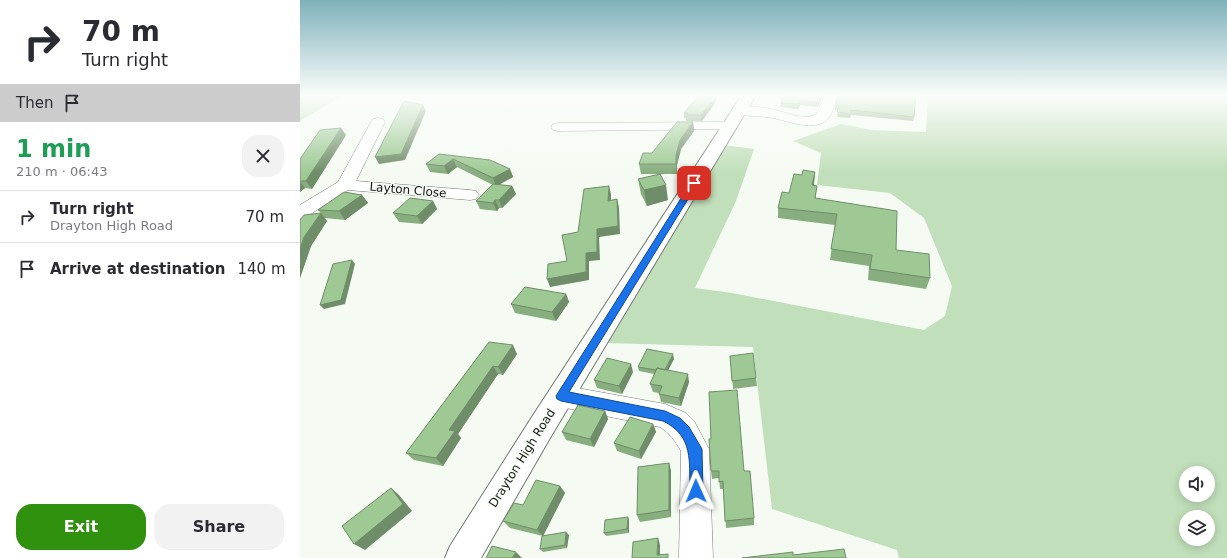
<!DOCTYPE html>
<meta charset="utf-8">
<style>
body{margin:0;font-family:"DejaVu Sans",sans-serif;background:#f2f2f3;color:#2b2b33;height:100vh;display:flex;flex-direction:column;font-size:15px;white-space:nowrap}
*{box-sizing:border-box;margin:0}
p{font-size:13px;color:#7c7c81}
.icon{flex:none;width:22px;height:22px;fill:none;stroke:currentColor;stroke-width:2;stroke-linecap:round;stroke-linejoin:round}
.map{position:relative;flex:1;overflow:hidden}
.panel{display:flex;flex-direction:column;background:#fff;width:300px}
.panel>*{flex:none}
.top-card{background:#fff;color:#2b2b33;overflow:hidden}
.fabs{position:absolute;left:879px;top:466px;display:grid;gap:8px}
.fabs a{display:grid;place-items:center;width:36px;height:36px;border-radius:50%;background:#fff;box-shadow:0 2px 10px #0003;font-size:20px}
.pin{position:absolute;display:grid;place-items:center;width:34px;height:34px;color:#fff;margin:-17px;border-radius:8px;box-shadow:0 2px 6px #0006}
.me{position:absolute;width:44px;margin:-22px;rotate:359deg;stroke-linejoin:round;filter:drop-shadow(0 0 3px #0008)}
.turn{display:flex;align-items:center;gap:14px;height:84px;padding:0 16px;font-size:18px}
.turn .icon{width:52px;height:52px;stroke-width:2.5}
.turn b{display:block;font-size:28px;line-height:34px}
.then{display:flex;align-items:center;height:38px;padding:0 16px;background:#0003;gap:8px;font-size:15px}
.round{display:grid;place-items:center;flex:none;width:42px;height:42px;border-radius:16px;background:#f2f2f3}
.headline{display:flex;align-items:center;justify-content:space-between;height:68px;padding:0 16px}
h1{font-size:24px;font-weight:700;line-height:30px;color:#1e9e55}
.cta{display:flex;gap:8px;margin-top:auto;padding:8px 16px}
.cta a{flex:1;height:46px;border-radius:16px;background:#30910e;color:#fff;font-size:16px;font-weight:700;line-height:46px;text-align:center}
.cta a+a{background:#f2f2f3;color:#2b2b33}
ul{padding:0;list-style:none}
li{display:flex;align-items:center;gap:12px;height:52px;padding:0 16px;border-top:1px solid #e1e1e2}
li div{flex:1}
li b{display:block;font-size:15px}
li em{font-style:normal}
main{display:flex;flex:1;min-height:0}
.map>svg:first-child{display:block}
.green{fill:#c1dfba;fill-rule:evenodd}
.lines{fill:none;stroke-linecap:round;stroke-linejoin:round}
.minor-casing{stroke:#737972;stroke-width:1}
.major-casing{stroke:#737972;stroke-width:2}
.minor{fill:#fff;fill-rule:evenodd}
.major{fill:#fff;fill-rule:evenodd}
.wall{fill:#88ad7f}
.shaded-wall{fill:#6f8d68}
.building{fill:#9ec994;stroke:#6f8d68}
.route{fill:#1a73e8;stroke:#114b97}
.labels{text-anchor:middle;stroke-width:3;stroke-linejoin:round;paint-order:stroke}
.street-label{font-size:12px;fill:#161816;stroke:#f5fbf3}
</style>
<main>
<section class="panel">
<div class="top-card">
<div class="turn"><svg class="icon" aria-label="right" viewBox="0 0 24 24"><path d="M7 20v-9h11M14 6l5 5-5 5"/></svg><div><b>70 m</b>Turn right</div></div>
<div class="then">Then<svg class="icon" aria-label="arrive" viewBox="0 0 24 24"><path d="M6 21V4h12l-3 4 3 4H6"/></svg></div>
</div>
<div class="headline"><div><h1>1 min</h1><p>210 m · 06:43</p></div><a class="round"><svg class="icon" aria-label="close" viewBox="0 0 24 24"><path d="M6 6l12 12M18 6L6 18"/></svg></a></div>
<ul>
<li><svg class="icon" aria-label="right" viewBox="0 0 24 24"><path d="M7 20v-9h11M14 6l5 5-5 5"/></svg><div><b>Turn right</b><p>Drayton High Road</p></div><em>70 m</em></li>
<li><svg class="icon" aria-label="arrive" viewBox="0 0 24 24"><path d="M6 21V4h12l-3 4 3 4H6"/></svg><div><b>Arrive at destination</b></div><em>140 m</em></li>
</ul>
<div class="cta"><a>Exit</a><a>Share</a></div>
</section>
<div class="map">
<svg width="927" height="558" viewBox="0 0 927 558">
<rect width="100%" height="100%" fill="#f5fbf3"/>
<!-- green -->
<path class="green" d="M0 95H43L0 121Z
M628 95H927V558H599L597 550 472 509 453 347 304 343 424 145 454 149 436 201 395 288 432 293 624 330 645 316 652 286 624 218 590 193 517 185 521 153 493 141 541 124 572 130 626 132ZM886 473H908V495H886ZM886 517H908V539H886Z"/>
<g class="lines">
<!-- minor casing -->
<g class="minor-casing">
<path id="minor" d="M525 95H538C535 102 533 112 529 118 516 133 488 121 473 118 462 116 450 116 439 115L434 114 432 111 434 108C446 105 463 107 475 110 489 113 503 121 517 114Z
M78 118 83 119 85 122 56 181 170 190 176 191 179 195 176 199 170 200 48 190 6 217 0 218V205L38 182 71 122 73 119Z
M430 122 435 123 437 126 435 129 258 131 253 130 251 127 253 124 258 123Z
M261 385 365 404 386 413 394 421 409 449 413 558H379L381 451C375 441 370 433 360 427L261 407 252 404 248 396 252 388Z"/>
</g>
<!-- major casing -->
<g class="major-casing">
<path id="major" d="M442 95H456L250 438 181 558H145L150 546 230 420Z"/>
</g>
<!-- minor -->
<use href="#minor" class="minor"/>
<!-- major -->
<use href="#major" class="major"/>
</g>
<!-- wall -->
<path class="wall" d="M523 95 518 107 500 105 498 109 480 107 481 103Z
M416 102 402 121H386V118H384V113Z
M535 105 614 117 613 121 551 115 550 118 537 117 538 109H535Z
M393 122 394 131 381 149 377 165V174H341L339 164Z
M41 128 46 135 12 189 5 188 0 192V159Z
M139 154 210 169 213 177 199 185 212 186 216 194 202 208H199L197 211 180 209 176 201 193 185 157 167 148 174 130 172 126 164Z
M515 172 514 185 516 198 596 250 630 278 626 289 568 280 569 266 530 260 535 225 478 218V208L502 175Z
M338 179 368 200 347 206 341 194Z
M62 195 68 203 45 220 25 218 27 221 11 246 0 278V220L21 213 18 210Z
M133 201 137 209 122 224 99 222 93 213Z
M266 294 269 302 256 321 215 313 211 304Z
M189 342 217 354 203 375 198 374 158 434 161 438 143 466 114 460 106 453Z
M430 356 456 378 457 386 433 389Z
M374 359 368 370 389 382 381 406 361 402 359 394V393L353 392 350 384 354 374 339 371 338 367Z
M333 372 322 394 297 388 294 380Z
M305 411 308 419 294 447 266 440 262 432Z
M353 424 356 432 341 459 317 451 314 443Z
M409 439 444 471 454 518V525L426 528 423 489H420L419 478 412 479 411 471Z
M369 463 371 471V517L340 522 337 515Z
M260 486 265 493 243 536 269 535 267 548 243 552 240 549 243 536 210 528 203 521 223 505Z
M328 517 329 521V533L306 536 304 533Z"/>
<!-- shaded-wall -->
<path class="shaded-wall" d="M522 95H523L518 107 519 103Z
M416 97V102L402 121 401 115Z
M500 101V105L498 109 499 104Z
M123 105 126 111 105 160 79 164 75 157Z
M393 122 394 131 381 149 377 165V174L376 164V155L380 140Z
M41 128 46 135 12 189 6 181Z
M153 159 157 167 148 174 144 166Z
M210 169 213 177 196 186 193 178Z
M515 172 514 182 511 196 512 185Z
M0 182 5 188 0 192Z
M366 185 368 200 347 206 344 190Z
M212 186 216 194 202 208 199 200Z
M309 186 311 194V209L308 201Z
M62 195 68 203 45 220 39 211Z
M317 199 319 207 320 234 299 237 300 260 289 261V280L250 287 247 279 286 253 297 229Z
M195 200 199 208 197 211 193 203Z
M133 201 137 209 122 224 117 216Z
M21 213 27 221 11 246 0 278V249L4 237Z
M52 260 55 264 45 304 24 309 20 305Z
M266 294 269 302 256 321 252 312Z
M213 345 217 354 203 375 198 367Z
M373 354 374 359 365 376V372Z
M331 364 333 372 322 394 319 386Z
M193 366 198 374 158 434 161 438 143 466 136 458 149 430Z
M388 374 389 382 381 406 379 398Z
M305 411 308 419 294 447 290 439Z
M353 424 356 432 341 459 339 451Z
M369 463 371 471V517L369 510Z
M260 486 265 493 243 536 237 530Z
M91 488 99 495 112 511 65 550 54 544Z
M328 517 329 521V533L327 529Z
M266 532 269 535 267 548 265 545Z
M358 538 360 545V558L357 555Z
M216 552 222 558H212Z"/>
<!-- building -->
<path class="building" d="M399 95 416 97 401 115H386L388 113H384Z
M484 95H522L519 103 500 101 499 104 481 103Z
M539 95H616L614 117 551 110 550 114 537 112 539 105H535Z
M104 101 123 105 101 154 75 157Z
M377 122H393L380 140 376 155V164H339L343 153H352Z
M41 128 6 181H0V159L20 130Z
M139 154 190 160 210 169 193 178 153 159 144 166 126 164Z
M503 170 515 172 512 185 517 186 515 198 597 211 596 250 629 254 630 278 570 269 572 255 531 249 537 214 478 208 482 192 489 193 494 174 502 175Z
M360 174 366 185 344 190 338 179Z
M193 184 212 186 199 200H195L193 203 176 201Z
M309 186 308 201 317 199 318 226 297 229V252L286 253V272L247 279 248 264 267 261 262 235 278 232 284 189Z
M44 192 62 195 39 211 18 210Z
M110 198 133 201 117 216 93 213Z
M21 213 4 237 0 249V220L4 215Z
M52 260 41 300 20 305 33 264Z
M225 287 266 294 252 312 211 304Z
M189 342 213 345 198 367 193 366 149 430 155 431 136 458 106 453Z
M347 349 373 354 365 370 357 368 356 370 338 367Z
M453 353 456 378 432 381 430 356Z
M307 358 331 364 319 386 294 380Z
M357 368 388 374 379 398 359 394 362 386 350 384Z
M437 390 444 471H450L454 518 425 521 423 481 419 482V471H411L409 439H411L409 392Z
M278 405 305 411 290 439 262 432Z
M330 417 353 424 339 451 314 443Z
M369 463V510L337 515 338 467Z
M236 480 260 486 237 530 203 521 214 503 223 505Z
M91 488 103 504 54 544 42 526Z
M328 517 327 529 304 533 305 520Z
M266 532 265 545 240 549 242 536Z
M358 538 357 555 368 554V558H332L333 542Z
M192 546 216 552 212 558H186Z
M544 549 546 558H442L493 552V555Z"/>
<!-- sky -->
<linearGradient id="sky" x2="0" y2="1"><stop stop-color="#7fb1bb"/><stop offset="0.55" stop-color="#fafdfa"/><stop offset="1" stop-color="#fafdfa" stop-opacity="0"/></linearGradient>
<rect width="927" height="173" fill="url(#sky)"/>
<!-- route -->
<path class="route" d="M392 181H394L398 183 269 392 365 411 380 418 389 427 402 449 403 491 401 496 396 497 392 496 390 491C389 462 394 436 363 421L261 401 257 399 256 396Z"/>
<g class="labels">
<!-- street labels -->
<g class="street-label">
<text transform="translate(108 190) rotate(5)" y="4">Layton Close</text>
<text transform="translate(222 458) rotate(-58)" y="4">Drayton High Road</text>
</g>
</g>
</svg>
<div class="fabs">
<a><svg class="icon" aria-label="sound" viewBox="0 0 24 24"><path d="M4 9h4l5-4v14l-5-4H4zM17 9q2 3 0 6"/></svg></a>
<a><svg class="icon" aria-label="layers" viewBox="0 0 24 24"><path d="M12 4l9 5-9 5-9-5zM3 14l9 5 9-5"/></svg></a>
</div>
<div class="pin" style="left:394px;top:183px;background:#d93025"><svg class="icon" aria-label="arrive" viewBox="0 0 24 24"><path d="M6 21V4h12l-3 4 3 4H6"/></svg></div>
<svg class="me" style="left:396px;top:491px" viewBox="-20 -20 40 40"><path d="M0-17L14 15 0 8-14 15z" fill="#1a73e8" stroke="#fff" stroke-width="4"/></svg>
</div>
</main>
